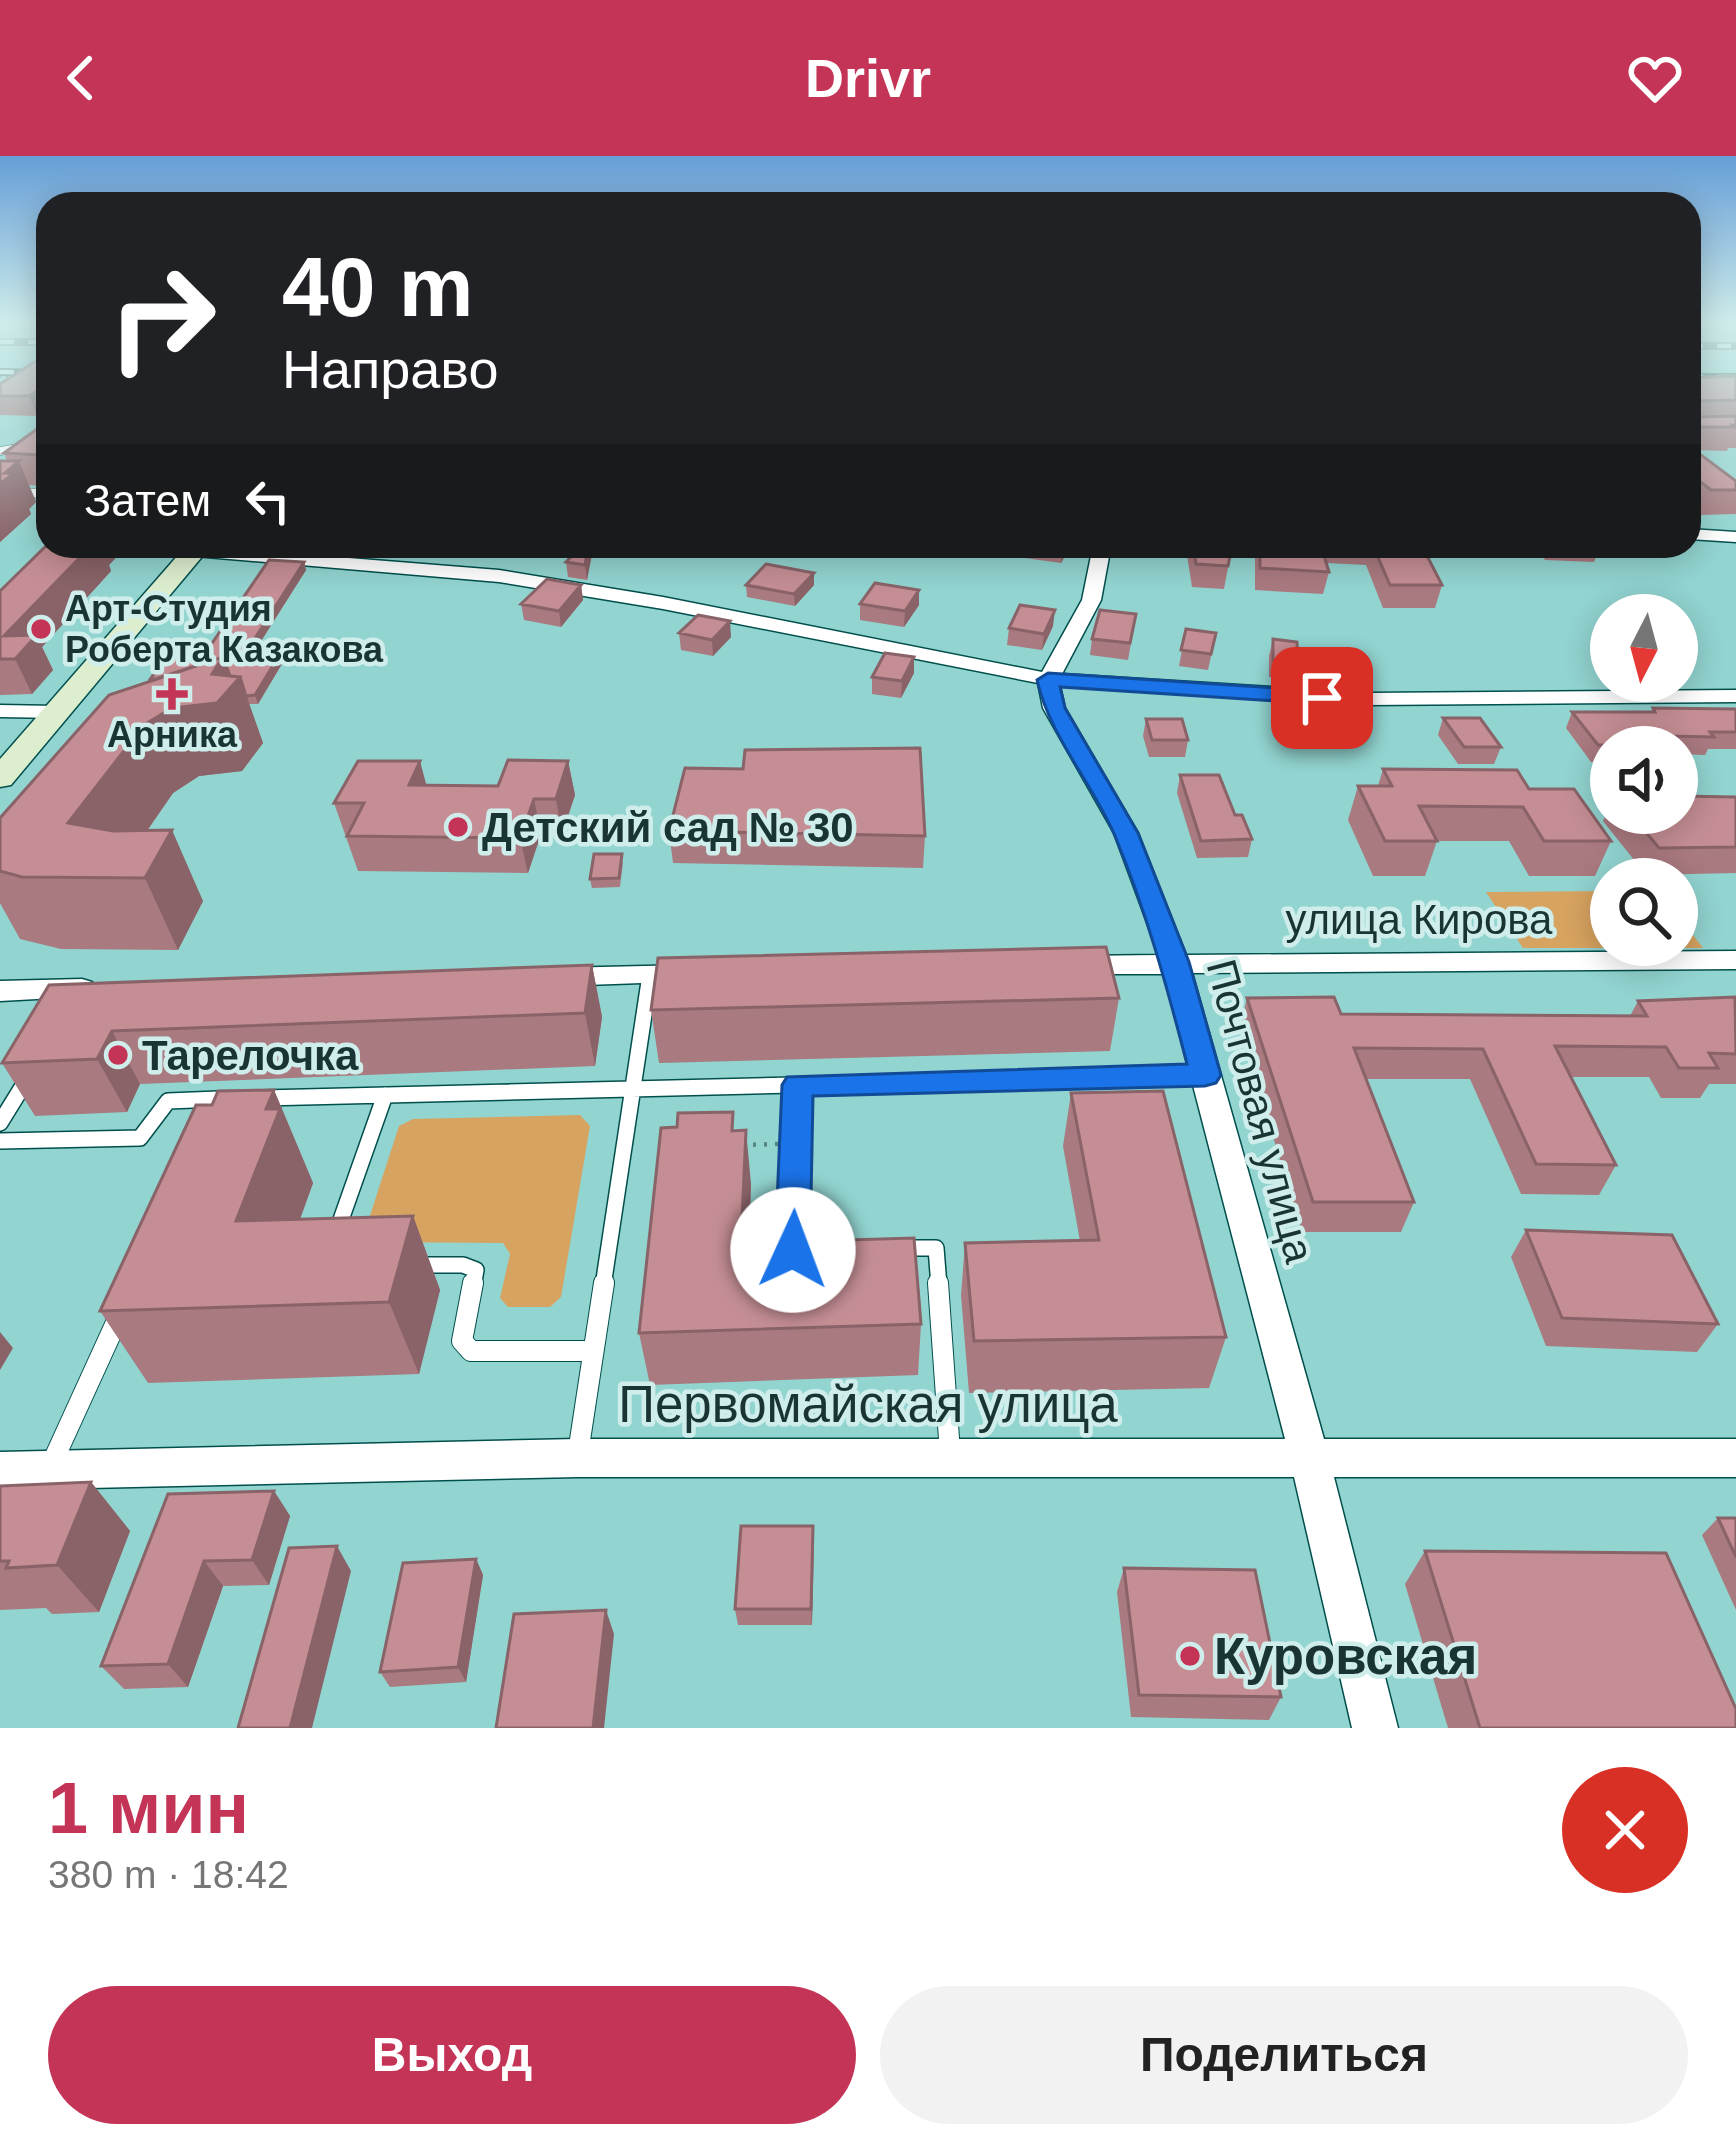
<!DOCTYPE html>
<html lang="ru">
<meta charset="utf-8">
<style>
body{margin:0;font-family:Arial,sans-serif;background:#f2f2f2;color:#222;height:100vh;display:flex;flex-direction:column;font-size:45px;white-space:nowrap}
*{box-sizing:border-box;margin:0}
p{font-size:39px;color:#767676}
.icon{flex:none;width:66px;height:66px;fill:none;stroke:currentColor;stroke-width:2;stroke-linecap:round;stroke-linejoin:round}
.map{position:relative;height:1572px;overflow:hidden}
.drawer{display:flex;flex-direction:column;background:#fff;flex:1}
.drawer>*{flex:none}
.top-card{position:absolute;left:36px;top:36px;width:1665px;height:366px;border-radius:36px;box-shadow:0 6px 30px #0003;background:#202124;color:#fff;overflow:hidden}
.needle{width:78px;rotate:186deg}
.fabs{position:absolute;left:1590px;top:438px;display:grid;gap:24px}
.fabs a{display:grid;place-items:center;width:108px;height:108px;border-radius:50%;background:#fff;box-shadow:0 6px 30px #0003;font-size:60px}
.pin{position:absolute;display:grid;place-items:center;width:102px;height:102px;color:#fff;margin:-51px;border-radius:24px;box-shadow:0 6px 18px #0006}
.me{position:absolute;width:132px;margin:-66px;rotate:2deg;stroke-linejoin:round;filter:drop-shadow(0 0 9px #0008)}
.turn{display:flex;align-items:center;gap:42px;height:252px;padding:0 48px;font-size:54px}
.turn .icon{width:156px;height:156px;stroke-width:2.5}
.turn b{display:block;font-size:84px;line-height:102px}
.then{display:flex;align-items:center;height:114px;padding:0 48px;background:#0003;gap:24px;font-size:45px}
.round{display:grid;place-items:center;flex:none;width:126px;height:126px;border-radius:63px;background:#f2f2f2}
.summary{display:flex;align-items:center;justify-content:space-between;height:204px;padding:0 48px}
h1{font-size:72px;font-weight:800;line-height:90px;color:#c43456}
.primary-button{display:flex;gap:24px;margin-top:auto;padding:24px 48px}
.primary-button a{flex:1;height:138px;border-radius:72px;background:#c43456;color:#fff;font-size:48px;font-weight:800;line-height:138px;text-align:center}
.primary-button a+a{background:#f2f2f2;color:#222}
header{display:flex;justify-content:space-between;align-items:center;height:156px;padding:0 48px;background:#c43456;color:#fff;font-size:54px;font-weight:800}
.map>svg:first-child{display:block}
.green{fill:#d7a360}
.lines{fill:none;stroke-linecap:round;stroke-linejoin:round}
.lane-far3-casing{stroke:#014f4d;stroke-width:9}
.lane-far2-casing{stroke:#014f4d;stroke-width:10}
.lane-far1-casing{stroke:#014f4d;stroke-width:18}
.lane-casing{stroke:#014f4d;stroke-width:22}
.street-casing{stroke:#014f4d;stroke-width:3}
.secondary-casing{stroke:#014f4d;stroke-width:3}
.path-far1{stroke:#568582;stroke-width:3;stroke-dasharray:1.5 4.5;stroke-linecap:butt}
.path{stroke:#568582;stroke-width:4.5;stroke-dasharray:3 8;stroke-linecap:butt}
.lane-far3{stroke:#fff;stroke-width:8}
.lane-far2{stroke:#fff;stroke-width:9}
.lane-far1{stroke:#fff;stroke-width:15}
.lane{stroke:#fff;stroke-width:20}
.street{fill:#fff;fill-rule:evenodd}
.secondary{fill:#ddeece;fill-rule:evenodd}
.rail-casing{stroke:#335654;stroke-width:8}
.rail{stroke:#ceedeb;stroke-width:4.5;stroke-dasharray:14;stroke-linecap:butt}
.wall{fill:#a97a7f}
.shaded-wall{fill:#896368}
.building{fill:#c48e94;stroke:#896368;stroke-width:3}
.route{fill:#1a73e8;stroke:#114b97;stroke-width:3}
.poi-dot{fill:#c43456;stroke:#ceedeb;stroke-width:4.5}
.labels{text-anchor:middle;stroke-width:9;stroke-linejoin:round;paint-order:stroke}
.far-poi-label{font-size:36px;font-weight:bold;fill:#193433;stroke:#ceedeb;text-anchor:start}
.poi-label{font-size:42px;font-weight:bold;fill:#193433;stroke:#ceedeb;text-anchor:start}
.street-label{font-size:42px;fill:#193433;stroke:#ceedeb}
.near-street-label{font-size:51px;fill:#193433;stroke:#ceedeb}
.near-poi-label{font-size:51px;font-weight:bold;fill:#193433;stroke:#ceedeb;text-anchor:start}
</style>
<header><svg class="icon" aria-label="back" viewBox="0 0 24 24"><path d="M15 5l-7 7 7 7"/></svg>Drivr<svg class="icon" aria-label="heart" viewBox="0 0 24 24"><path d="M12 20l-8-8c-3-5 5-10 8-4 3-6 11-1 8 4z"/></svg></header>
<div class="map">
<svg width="1736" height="1572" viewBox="0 0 1736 1572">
<rect width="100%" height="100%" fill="#92d4d0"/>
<!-- green -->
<path class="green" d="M1611 735V789H1677V758L1703 792H1523L1486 736Z
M580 959 590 970 561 1141 550 1151H508L500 1142 510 1098 503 1087 373 1086 364 1078 399 970 413 963Z"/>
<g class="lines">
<!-- lane-far3 casing -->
<g class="lane-far3-casing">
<path id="lane-far3" d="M0 295 41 288 48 282"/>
</g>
<!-- lane-far2 casing -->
<g class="lane-far2-casing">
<path id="lane-far2" d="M0 337H48"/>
</g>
<!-- lane-far1 casing -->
<g class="lane-far1-casing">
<path id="lane-far1" d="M798 929 793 1094H800
M263 942 1205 919
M0 967 29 920
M0 985 140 982 168 945 218 943
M337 1075 385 939
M900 1092H936L939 1130
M416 1109H463L476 1114 473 1130
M603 1130 650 819"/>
</g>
<!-- lane casing -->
<g class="lane-casing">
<path id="lane" d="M473 1127 462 1185 471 1195H593
M938 1127 950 1297
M578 1297 604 1127
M52 1307 120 1158"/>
</g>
<!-- street casing -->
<g class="street-casing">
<path id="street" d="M1689 373 1736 376V386L1689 383Z
M198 390 499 414 663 441 1042 516 1082 444 1093 390H1111L1101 444 1062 518 1369 537 1736 534V546L1369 549 1060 530 1065 552 1138 677 1186 799 1736 795V813L1192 817 1324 1283H1736V1321H1334L1398 1572H1352L1294 1321H577L0 1334V1296L577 1283H1285L1164 818H1074L1060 809 1074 800 1159 799 1114 677 1043 552 1038 527 663 453 499 426 194 400 185 395Z
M0 549 57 550 68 556 57 562 0 561Z
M688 809 698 811 702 818 698 825 558 830 544 821 558 812Z
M82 823 92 826 96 833 92 840 0 845V825Z"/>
</g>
<!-- secondary casing -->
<g class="secondary-casing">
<path id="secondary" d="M186 390H211L11 629 0 631V603Z"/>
</g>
<!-- path-far1 -->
<path class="path-far1" d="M0 220H18"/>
<!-- path -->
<path class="path" d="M742 989 778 988"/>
<!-- lane-far3 -->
<use href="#lane-far3" class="lane-far3"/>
<!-- lane-far2 -->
<use href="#lane-far2" class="lane-far2"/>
<!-- lane-far1 -->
<use href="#lane-far1" class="lane-far1"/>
<!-- lane -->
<use href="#lane" class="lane"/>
<!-- street -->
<use href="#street" class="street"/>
<!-- secondary -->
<use href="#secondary" class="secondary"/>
<!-- rail casing -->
<g class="rail-casing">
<path id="rail" d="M0 186H48
M1689 190H1736
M0 216 48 217
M1689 221H1736"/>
</g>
<!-- rail -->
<use href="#rail" class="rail"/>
</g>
<!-- wall -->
<path class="wall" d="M48 201 37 260 0 259V228Z
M1736 220V292H1728L1727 295 1695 294 1736 325V358L1700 359 1689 350V222Z
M48 265V330L29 329 36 346 29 353 31 358 0 386V305H7L4 297Z
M48 390H127L109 409 111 415 42 491 53 514 32 538 0 539V435Z
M284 390H321L318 395 285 392Z
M407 390H476L407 393Z
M582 390H591L592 398 587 424 568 421 566 406Z
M961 390H1070L1061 407 961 393Z
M1151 390H1232L1224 433 1192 431 1187 399 1151 396Z
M1255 390H1441L1438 402H1428L1442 429 1435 452H1383L1366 409 1326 407 1329 416 1323 438 1255 434Z
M1536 390H1599L1600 391 1594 406 1545 404Z
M304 406 306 414 256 493 286 501 258 548H249L263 587 242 615 199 620 173 637 147 675 203 745 178 794 61 793 20 783 0 747V662L149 525 206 496Z
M581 429 583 444 561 471 524 464 521 448Z
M746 429H814L795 450 747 441Z
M860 448 919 449 904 471 860 464Z
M1136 458 1128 504 1090 499 1092 483Z
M1053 470 1042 494 1007 489 1009 472Z
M1186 473 1216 477 1208 514 1179 510Z
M679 477 731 481 713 500 681 494Z
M1273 483 1298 507 1294 524 1269 521V500Z
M914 501V517L901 542 872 538V521Z
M1653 552 1736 553V593H1708L1705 599 1677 598V591H1611V606H1591L1566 572 1572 556H1651Z
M1443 562 1501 591 1494 608H1458L1438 579Z
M1146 563 1188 584 1185 601H1149L1143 580Z
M568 605 575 639 562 678H541L528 717 358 715 334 647 427 629 498 630Z
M1383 613 1529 633 1611 685 1595 720H1529L1509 685H1437L1425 720H1373L1348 664 1358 630H1378Z
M1180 619 1235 659 1252 683 1248 701 1197 702 1177 637Z
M1736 641V717L1646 719 1603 665 1611 647V657H1677Z
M669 675 925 680 923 712 673 707Z
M623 706 620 731 592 732 590 723Z
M592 809 602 861 595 910 140 928 127 956 35 960 2 907 49 829Z
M1119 842 1110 895 659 907 651 854Z
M1247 842 1341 858 1630 860 1638 845 1736 842V928H1709L1700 942H1661L1649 921H1571L1616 1009 1599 1039 1521 1038 1470 923H1366L1414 1046 1401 1076H1302L1240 872Z
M274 934 313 1027 300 1063 413 1060 440 1134 419 1218 148 1227 100 1155 212 949Z
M1071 937 1226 1181 1209 1232 969 1237 961 1139 965 1087 1080 1085 1063 990Z
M735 975 751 1028 749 1087 921 1168 918 1219 650 1229 639 1177Z
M1526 1074 1718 1168 1697 1196 1546 1190 1511 1101Z
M91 1326 130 1375 99 1456 52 1458 46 1452 0 1454V1330Z
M274 1335 290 1360 269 1429 223 1430 188 1531 124 1533 101 1510Z
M1718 1362H1736V1454L1702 1379Z
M813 1370 812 1469H738L735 1453Z
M1425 1395 1736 1572H1448L1405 1428Z
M476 1403 483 1419 466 1526 390 1531 380 1516Z
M1124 1412 1281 1541 1269 1564 1131 1561 1117 1436Z"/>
<!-- shaded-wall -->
<path class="shaded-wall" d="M48 228V253L37 260 29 240Z
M48 294V316L41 299Z
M19 305 36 346 29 353 31 358 0 386V328L5 317Z
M91 390H127L109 409 111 415 42 491 53 514 32 538 4 480Z
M588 390H591L592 398 587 424 585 409Z
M1063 390H1070L1061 407Z
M304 406 306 414 251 501 248 493Z
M814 417V429L795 450 794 438Z
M581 429 583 444 561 471 559 455Z
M919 434V449L904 471 905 455Z
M1055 454 1053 470 1042 494 1044 478Z
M730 465 731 481 713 500 712 484Z
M283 493 286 501 258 548 255 539Z
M223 501 240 521 263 587 242 615 199 620 173 637 114 722 68 667 144 569 212 518Z
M914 501V517L901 542 902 525Z
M420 605 429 639 409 629Z
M568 605 575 639 562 678 556 643Z
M534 643 541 678 528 717 520 682Z
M172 674 203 745 178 794 145 722Z
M592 809 602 861 595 910 585 857Z
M112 875 140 928 127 956 97 903Z
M274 934 313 1027 273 1138 236 1065 266 953Z
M746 974 751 1028 747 1140 741 1087Z
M413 1060 440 1134 419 1218 389 1146Z
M0 1176 13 1192 0 1214Z
M91 1326 130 1375 99 1456 57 1409Z
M274 1335 290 1360 269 1429 252 1404Z
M813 1370 814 1387 812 1469 811 1453Z
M337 1390 351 1415 312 1572H290Z
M476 1403 483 1419 466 1526 458 1511Z
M204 1405 223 1430 188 1531 168 1508Z
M606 1454 614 1478 604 1572H593Z"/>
<!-- building -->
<path class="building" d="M42 201H48V228L29 240H0V228Z
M1736 220V244L1698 245 1694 249 1699 261 1736 260V269H1733L1736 271H1689V222Z
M48 265V294L41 299 4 297Z
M1689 290 1736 325V334H1711L1689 317Z
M0 305H19L5 317H14L0 328Z
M48 388V390H91L4 480 37 479 15 503H0V435Z
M582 390H588L585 409 566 406Z
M1193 390H1232L1228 410 1196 408Z
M1260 390H1321L1329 416 1260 412Z
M1373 390H1422L1442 429H1390Z
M269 404 304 406 248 493H283L255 539 246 540 240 521 230 520 223 501 149 525 170 496H206Z
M766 408 814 417 794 438 746 429Z
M547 423 581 429 559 455 521 448Z
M875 427 919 434 905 455 860 448Z
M1020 449 1055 454 1044 478 1009 472Z
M1100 454 1136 458 1130 487 1092 483Z
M698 459 730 465 712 484 679 477Z
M1186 473 1216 477 1211 498 1181 494Z
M1273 483 1297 486 1298 507 1273 505Z
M885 497 914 501 902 525 872 521Z
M223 501 212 518 240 521 217 547 172 552 144 569 68 667 113 675 172 674 145 722 22 721 0 715V662L109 539Z
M1653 552 1736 553V576H1710L1714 581 1623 579 1631 589H1598L1572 556H1655Z
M1443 562H1480L1501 591H1464Z
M1146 563H1182L1188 584H1152Z
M920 592 925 680 669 675 685 612 743 613 745 594Z
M508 604 568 605 556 643H534L520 682 347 680 364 647H334L358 605H420L409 629 498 630Z
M1383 613 1517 614 1529 633H1574L1611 685H1544L1523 651 1419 650 1437 685H1385L1358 630H1392Z
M1180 619H1219L1235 659H1242L1252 683 1201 685Z
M1677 640 1736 641V691L1659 692 1630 657H1677Z
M594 698H622L619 722 590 723Z
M1106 791 1119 842 651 854 658 802Z
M592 809 585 857 112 875 97 903 2 907 49 829Z
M1334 841 1341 858 1647 860 1638 845 1735 841 1736 898 1709 897 1718 912H1679L1666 891 1555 890 1616 1009 1536 1008 1483 893 1354 892 1414 1046H1313L1247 842Z
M274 934 266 953H280L236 1065 413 1060 389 1146 100 1155 196 949H212L218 935Z
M1163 935 1226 1181 974 1185 965 1087 1099 1084 1071 937Z
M733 956 732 975 746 974 741 1087 914 1082 921 1168 639 1177 661 972 677 971 678 957Z
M1526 1074 1672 1079 1718 1168 1562 1162Z
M91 1326 57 1409 6 1412 9 1405H0V1330Z
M274 1335 252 1404 204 1405 168 1508 101 1510 168 1338Z
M1718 1362H1736V1401Z
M741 1370H813L811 1453H735Z
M337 1390 290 1572H238L289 1392Z
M1425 1395 1666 1397 1736 1553V1572H1480Z
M476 1403 458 1511 380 1516 403 1407Z
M1124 1412 1255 1414 1281 1541 1139 1539Z
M606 1454 593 1572H496L514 1458Z"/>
<!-- sky -->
<linearGradient id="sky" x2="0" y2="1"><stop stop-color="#669ed7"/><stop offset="0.43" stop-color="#ceecea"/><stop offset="1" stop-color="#ceecea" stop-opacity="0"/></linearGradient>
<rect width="1736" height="387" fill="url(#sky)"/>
<!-- route -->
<path class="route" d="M1048 517 1322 535 1332 542 1322 548 1060 531 1065 552 1138 677 1189 806 1221 919 1216 927 1205 930 813 940 810 1094 805 1104 793 1109 780 1104 775 1094 782 929 787 921 1187 908C1167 831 1146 754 1115 680 1092 626 1050 581 1037 524Z"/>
<!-- markers -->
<g class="poi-dot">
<circle cx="41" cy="473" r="12"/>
<path d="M166 520h12v12h12v12h-12v12h-12v-12h-12v-12h12z"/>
<circle cx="458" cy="671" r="12"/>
<circle cx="118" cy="899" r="12"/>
<circle cx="1190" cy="1500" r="12"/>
</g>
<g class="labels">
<!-- far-poi labels -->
<g class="far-poi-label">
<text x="65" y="465">Арт-Студия<tspan x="65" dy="41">Роберта Казакова</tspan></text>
<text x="172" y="591" text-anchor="middle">Арника</text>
</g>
<!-- poi labels -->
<g class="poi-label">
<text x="482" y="686">Детский сад № 30</text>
<text x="142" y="914">Тарелочка</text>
</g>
<!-- street labels -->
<g class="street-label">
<text x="1419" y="778">улица Кирова</text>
<text transform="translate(1261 955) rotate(75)" y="15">Почтовая улица</text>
</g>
<!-- near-street labels -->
<g class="near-street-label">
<text x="868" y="1266">Первомайская улица</text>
</g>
<!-- near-poi labels -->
<g class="near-poi-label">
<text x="1214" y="1518">Куровская</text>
</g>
</g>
</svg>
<div class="fabs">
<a><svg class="needle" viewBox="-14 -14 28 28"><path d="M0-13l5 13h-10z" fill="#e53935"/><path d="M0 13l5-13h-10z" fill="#767676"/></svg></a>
<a><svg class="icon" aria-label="sound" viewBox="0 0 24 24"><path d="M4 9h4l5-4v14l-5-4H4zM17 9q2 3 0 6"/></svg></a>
<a><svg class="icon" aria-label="search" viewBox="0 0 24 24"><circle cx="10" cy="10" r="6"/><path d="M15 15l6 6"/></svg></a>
</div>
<div class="pin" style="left:1322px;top:542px;background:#d93025"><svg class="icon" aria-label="arrive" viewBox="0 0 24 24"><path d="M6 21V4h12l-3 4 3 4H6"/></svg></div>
<svg class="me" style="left:793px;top:1094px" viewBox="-20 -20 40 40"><circle r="19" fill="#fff"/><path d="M0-13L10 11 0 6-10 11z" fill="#1a73e8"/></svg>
<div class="top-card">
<div class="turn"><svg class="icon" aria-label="right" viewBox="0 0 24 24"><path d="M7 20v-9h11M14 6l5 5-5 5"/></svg><div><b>40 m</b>Направо</div></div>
<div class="then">Затем<svg class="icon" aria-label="left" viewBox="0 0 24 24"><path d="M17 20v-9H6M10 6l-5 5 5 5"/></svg></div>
</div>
</div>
<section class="drawer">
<div class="summary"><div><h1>1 мин</h1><p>380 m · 18:42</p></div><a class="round" style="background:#d93025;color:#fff"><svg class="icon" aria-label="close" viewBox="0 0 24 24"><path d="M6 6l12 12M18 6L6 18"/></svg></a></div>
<div class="primary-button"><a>Выход</a><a>Поделиться</a></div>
</section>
